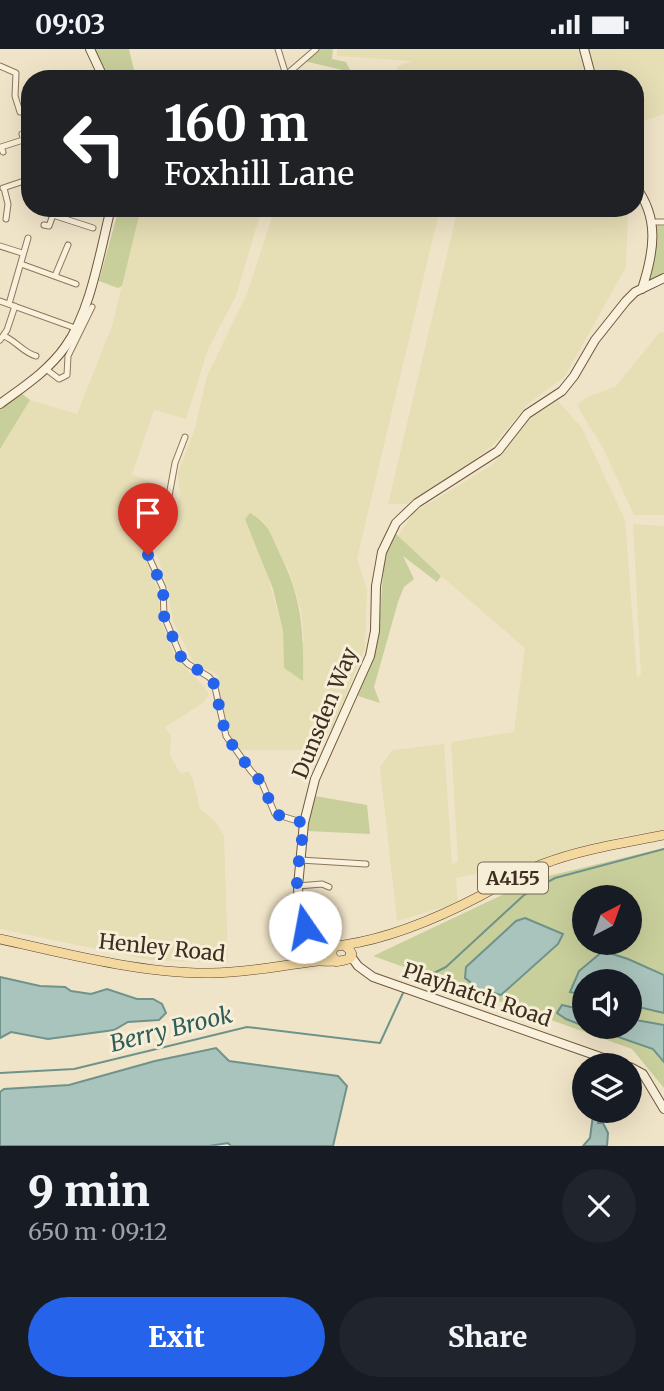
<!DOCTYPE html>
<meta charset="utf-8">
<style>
body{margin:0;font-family:Merriweather,serif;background:#20242c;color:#f1f3f6;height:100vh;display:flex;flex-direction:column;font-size:26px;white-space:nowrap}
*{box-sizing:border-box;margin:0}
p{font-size:23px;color:#9ea1a6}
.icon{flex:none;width:38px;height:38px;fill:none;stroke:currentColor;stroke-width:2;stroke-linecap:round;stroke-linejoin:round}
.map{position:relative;height:1097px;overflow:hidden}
.details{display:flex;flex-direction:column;background:#171b24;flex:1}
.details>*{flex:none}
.hud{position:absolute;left:21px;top:21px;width:623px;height:147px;border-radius:28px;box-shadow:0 7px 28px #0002;background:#202124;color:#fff;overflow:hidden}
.needle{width:46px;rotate:41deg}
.fabs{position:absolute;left:572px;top:836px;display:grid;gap:14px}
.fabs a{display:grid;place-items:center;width:70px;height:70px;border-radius:50%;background:#171b24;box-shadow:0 7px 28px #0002;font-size:35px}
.pin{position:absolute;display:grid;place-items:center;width:60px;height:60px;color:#fff;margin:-72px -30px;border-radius:50% 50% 50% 0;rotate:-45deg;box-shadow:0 0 7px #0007}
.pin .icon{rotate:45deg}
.me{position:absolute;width:77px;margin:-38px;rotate:348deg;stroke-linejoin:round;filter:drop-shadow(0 0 5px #0008)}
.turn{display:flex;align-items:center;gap:24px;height:147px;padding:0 28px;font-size:32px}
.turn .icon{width:91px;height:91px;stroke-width:2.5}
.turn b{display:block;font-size:49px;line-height:60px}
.round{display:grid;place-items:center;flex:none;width:74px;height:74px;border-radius:37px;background:#20242c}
.summary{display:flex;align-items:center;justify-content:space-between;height:119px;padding:0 28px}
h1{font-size:42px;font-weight:800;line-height:52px}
.primary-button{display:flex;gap:14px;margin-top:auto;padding:14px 28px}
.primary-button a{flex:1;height:80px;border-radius:42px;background:#2563eb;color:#fff;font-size:28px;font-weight:800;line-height:80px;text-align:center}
.primary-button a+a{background:#20242c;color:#f1f3f6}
.status{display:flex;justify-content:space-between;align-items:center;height:49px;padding:0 35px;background:#171b24;direction:ltr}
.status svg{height:19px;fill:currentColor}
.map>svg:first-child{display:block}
.farmland{fill:#e6deb5;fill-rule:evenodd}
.green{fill:#c9cf9b;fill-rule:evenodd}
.water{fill:#a9c4bc;stroke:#6f938a;stroke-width:2}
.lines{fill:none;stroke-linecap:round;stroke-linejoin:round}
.stream{stroke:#6f938a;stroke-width:2}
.street-casing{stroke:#8d765c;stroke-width:7}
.secondary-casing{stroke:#6f573f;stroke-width:10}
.primary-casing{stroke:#5b4430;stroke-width:10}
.street{stroke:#faf1dc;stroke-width:5}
.secondary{stroke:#faf1dc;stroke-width:8}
.primary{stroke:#f3d9a0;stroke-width:9}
.route{stroke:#2563eb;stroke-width:12;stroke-dasharray:0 21.6}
.labels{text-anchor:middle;stroke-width:6;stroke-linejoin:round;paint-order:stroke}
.shield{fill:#f7eed8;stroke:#756857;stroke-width:2}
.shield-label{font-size:19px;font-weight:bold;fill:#3d2e20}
.street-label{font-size:21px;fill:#3d2e20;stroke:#f7eed8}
.water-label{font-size:23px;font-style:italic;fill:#2f5d5a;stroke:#f7eed8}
</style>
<div class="status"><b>09:03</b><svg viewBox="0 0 49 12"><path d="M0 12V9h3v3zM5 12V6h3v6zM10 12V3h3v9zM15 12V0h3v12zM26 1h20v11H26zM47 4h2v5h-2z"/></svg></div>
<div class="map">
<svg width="664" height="1097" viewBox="0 0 664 1097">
<rect width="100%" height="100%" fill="#f0e4c8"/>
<!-- farmland -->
<path class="farmland" d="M337 0H581L588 30H393L398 17 413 12 337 7Z
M587 0H664V65L635 75V30H595Z
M141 159H262L236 247 208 300 186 370 154 361 132 425 166 440 143 504 159 544 160 570 176 610 202 635 209 645 203 654 165 678 171 687 170 707 181 725 188 722 193 730 200 760 216 773 224 787 228 914 150 911 0 880V400L30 351 77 365 112 277Z
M275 159H440L357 510 367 540 365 599 333 679 317 688 304 701H239L229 685 221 656 218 626 193 613 173 572 168 541 156 502 180 448 178 424 195 379 207 327 247 245ZM250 464 264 473 289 522 301 561 304 592 284 619 283 582Z
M458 159H628L626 218 565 327 528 355 494 395 466 417 407 455H388Z
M660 283 664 284V466H634L603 399 577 357 585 349 616 337Z
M558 352 582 379 625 471 637 628 641 625 633 475 664 477V781L619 788 540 812 514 825 480 824 456 829 458 854 397 872 380 718 392 701 444 695 452 815 458 813 451 693 514 683 525 599 397 489 413 464 492 416 530 369Z"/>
<!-- green -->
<path class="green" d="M93 0H129L136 30H107Z
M318 0H333L332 10 346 13 351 23 304 12Z
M119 159H141L122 237 118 239 99 232Z
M654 176 664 177V226L649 233Z
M21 344 30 351 0 400V359Z
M250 464C269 475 270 484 279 503 302 549 304 582 303 632L284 619 283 582 273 540 245 470Z
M396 485 441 527 437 533 403 507 414 530 404 538 398 553 374 638 380 654 358 647 374 605 379 579 385 499Z
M315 747 367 756 370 785 307 782Z
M664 799V1039L632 1000 373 907 536 830ZM584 849H630V894H584ZM584 933H630V978H584Z"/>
<!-- water -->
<path class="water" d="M525 869 563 885 558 895 501 946 479 940 465 929 466 918 516 872Z
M603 902 628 910 664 926V964L630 956V933H584V946L570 943 579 922Z
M0 928 40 937 65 938 71 942 91 945 107 940 137 950H153L162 955 166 964 159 971 128 973 114 981 48 990 11 983 0 989Z
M562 956 584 961V977L566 970 557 964Z
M630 970 664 976V1013L653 1000 590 978H630Z
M216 999 229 1012 338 1027 347 1037 333 1097H231L228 1094 209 1097H0V1043L4 1040 69 1036 155 1012Z
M593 1066H598V1074H603L608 1084 607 1097H583L590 1089Z"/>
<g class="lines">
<!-- stream -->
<path class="stream" d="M418 932 446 918 524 846 555 829 664 800
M0 1024 74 1020 247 978 380 994 403 944"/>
<!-- street casing -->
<g class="street-casing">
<path id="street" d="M278 0 286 26 316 0
M0 17 16 24 15 47 20 63
M22 85 30 112
M3 103 1 98 23 91
M3 139 30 130
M4 139 8 155 6 170
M52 159 53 166 93 179
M652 173H664
M44 176 49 177 53 166
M0 197 22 204
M21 215 76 235
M55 227 68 196
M0 252 75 279
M9 255 28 189
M4 287C16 292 24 304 36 307
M0 291 7 281 15 257
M46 320 59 330 67 326 68 307 92 258
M185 388 175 414 167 458 149 498 148 506 163 539 164 567 181 608 188 615 209 628 214 634 226 687 251 722 262 734 275 765 304 774
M300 811 366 815
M298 837 322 835 329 838"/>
</g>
<!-- secondary casing -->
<g class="secondary-casing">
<path id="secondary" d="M90 0 104 30
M584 0 592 30
M635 137C660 169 654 203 642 240
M0 355C23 338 48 322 65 298 91 262 100 202 111 159
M332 904 323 893 305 878 299 864 298 837 304 774 315 730 370 607 375 582 376 537 382 503 396 474 417 454 498 402 527 365 562 342 574 327 595 291 626 252 635 243 664 229
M350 906 358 917 373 928 626 1017
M630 1018 643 1025 664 1060"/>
</g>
<!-- primary casing -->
<g class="primary-casing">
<path id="primary" d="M0 890C66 905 144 925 211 924 248 924 282 916 318 912 324 912 370 916 344 896L336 897 332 901V907L337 913
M344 896C391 889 438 869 480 847 501 836 521 823 543 815 582 800 624 794 664 786"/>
</g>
<!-- street -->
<use href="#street" class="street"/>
<!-- secondary -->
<use href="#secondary" class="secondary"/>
<!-- primary -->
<use href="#primary" class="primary"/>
</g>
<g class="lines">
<!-- route -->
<path class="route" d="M148 506 163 539 164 567 181 608 188 615 209 628 214 635 226 687 251 722 262 734 275 765 304 774C301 806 289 849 305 878"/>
</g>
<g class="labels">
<!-- shield labels -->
<rect class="shield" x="478" y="813.5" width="70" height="31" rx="5"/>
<g class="shield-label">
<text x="513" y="836">A4155</text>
</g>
<!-- street labels -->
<g class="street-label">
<text transform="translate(325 664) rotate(-68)" y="7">Dunsden Way</text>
<text transform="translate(162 899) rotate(6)" y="7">Henley Road</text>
<text transform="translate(477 946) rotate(19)" y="7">Playhatch Road</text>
</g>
<!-- water labels -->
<g class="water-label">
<text transform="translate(171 980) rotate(-14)" y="8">Berry Brook</text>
</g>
</g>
</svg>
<div class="fabs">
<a><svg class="needle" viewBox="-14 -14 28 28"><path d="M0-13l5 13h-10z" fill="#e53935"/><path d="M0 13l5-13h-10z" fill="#9ea1a6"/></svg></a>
<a><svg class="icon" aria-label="sound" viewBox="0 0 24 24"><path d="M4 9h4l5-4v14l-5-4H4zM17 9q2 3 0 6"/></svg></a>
<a><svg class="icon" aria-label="layers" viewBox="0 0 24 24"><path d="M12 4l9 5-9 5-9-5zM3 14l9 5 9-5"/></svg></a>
</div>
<div class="pin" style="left:148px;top:506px;background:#d93025"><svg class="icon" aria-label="arrive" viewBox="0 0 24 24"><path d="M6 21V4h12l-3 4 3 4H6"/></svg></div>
<svg class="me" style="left:305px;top:878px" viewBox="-20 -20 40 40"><circle r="19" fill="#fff"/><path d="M0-13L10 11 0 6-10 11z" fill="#2563eb"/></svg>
<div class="hud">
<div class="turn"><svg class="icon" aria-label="left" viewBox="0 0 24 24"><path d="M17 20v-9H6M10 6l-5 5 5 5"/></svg><div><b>160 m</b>Foxhill Lane</div></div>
</div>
</div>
<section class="details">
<div class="summary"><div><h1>9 min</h1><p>650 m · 09:12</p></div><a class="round"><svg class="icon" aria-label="close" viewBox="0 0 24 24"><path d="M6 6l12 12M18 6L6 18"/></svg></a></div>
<div class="primary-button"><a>Exit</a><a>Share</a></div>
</section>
